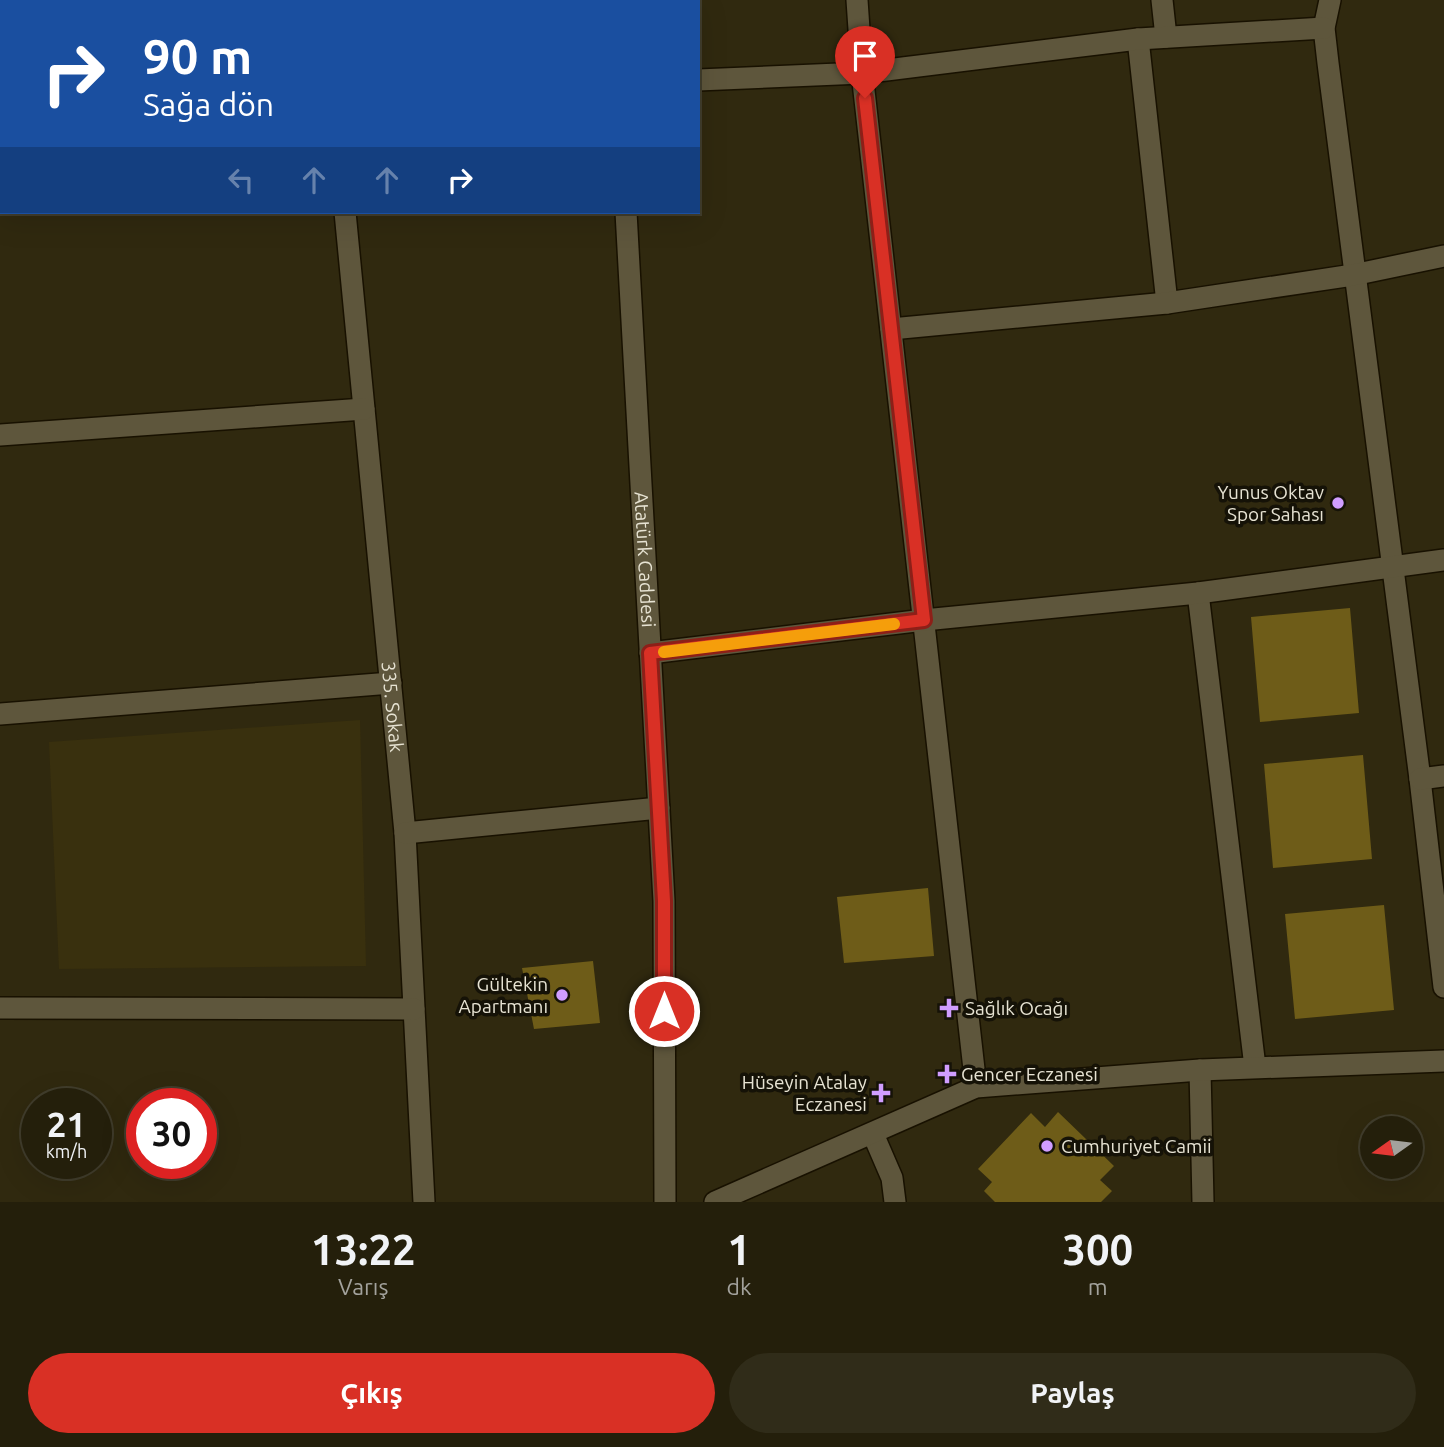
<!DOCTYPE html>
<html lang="tr">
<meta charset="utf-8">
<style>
body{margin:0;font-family:Ubuntu,sans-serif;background:#302c19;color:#f1f3f6;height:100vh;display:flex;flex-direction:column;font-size:26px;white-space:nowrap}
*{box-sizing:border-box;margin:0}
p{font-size:23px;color:#a3a29d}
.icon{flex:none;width:38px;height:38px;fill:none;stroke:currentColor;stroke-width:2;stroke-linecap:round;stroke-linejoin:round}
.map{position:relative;height:1202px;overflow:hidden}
.drawer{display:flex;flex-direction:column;background:#241f0b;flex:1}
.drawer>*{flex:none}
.hud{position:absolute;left:0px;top:0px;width:700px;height:214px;box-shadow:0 7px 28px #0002,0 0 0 2px #413d2c;background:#1a4fa0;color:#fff;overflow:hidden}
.needle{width:46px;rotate:256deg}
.controls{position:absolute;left:1360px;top:1116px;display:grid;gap:14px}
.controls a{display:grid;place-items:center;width:63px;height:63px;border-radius:50%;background:#241f0b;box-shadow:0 7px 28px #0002,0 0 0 2px #413d2c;font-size:35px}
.speed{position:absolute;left:21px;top:1088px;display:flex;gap:14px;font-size:35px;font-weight:700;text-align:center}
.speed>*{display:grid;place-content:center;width:91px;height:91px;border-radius:50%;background:#241f0b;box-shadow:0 7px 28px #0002,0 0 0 2px #413d2c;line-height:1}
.speed small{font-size:18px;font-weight:400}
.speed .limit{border:10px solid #d22;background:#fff;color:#111}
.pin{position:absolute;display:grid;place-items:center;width:60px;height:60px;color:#fff;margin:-72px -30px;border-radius:50% 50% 50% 0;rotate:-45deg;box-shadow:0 0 7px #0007}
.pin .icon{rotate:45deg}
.me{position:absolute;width:77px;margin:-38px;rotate:0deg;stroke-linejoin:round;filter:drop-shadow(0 0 5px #0008)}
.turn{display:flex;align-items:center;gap:24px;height:147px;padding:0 28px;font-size:32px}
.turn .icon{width:91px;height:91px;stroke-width:2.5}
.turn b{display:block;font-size:49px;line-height:60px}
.lanes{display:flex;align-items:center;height:66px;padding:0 28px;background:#0003;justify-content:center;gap:35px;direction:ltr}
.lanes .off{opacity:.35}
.eta{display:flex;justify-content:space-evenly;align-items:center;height:119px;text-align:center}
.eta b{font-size:42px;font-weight:600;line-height:49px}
.action{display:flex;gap:14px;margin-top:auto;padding:14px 28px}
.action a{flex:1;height:80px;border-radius:42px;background:#d93025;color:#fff;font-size:28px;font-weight:600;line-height:80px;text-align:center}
.action a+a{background:#302c19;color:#f1f3f6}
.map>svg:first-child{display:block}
.built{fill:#39300e}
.building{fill:#6e5c18}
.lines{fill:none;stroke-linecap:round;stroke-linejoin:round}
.minor-casing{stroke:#181100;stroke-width:24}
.minor{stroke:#5e563c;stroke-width:21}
.route-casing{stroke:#8d1f18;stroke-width:18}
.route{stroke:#d93025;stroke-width:12}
.slow{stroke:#f59e0b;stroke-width:12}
.poi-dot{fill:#d09dff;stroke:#151207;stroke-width:2.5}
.labels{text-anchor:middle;stroke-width:7;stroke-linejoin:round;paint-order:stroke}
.poi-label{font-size:19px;fill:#e7e3d3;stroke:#151207;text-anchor:end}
.street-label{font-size:19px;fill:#e7e3d3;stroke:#151207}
</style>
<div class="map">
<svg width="1444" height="1202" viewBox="0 0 1444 1202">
<rect width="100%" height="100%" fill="#30290f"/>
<!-- built -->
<path class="built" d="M360 720 366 966 59 969 49 742Z"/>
<!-- building -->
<path class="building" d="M1350 608 1359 713 1260 722 1251 617Z
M1363 755 1372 859 1273 868 1264 764Z
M928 888 934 956 844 963 837 897Z
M1384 905 1394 1010 1295 1019 1285 914Z
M593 961 600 1023 534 1029 522 968Z
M1058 1112 1114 1166 1100 1180 1112 1191 1101 1202H995L984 1191 992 1182 978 1169 1031 1113 1045 1127Z"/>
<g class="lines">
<!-- minor casing -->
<g class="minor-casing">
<g id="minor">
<path d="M307 0V2"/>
<path d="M614 0 615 2"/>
<path d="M857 0 862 73 976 1087"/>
<path d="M1162 0 1166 37"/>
<path d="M1330 0 1324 28 1328 63 1420 779 1444 987"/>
<path d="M1138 39 1167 303"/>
<path d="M698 80 862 73 1138 39 1324 28"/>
<path d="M0 184 2 183"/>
<path id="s1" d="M345 212 405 833 424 1202"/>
<path id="s2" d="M626 212 664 901 665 1202"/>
<path d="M891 329 1167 303 1353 275 1444 256"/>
<path d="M0 435 364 409"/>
<path d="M1198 593 1255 1067"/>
<path d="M650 653 924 620 1198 593 1444 560"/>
<path d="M0 714 391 683"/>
<path d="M1420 779 1444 776"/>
<path d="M405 833 659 808"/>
<path d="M0 1008 414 1009"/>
<path d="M1200 1070 1203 1202"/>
<path d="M873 1134 892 1178 895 1202"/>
<path d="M715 1202 976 1087 1200 1070 1444 1061"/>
</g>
</g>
<!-- minor -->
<use href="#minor" class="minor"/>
</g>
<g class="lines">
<!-- route casing -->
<g class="route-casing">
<path id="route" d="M664 1011V901L650 653 924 620 865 98"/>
</g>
<!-- route -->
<use href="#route" class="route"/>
<!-- slow -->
<path class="slow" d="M664 652 894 624"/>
</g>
<!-- markers -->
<g class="poi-dot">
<circle cx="1338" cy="503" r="7"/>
<circle cx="562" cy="995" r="7"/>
<path d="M945.5 997.5h7v7h7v7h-7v7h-7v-7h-7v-7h7z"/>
<path d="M943.5 1063.5h7v7h7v7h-7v7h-7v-7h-7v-7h7z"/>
<path d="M877.5 1082.5h7v7h7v7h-7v7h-7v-7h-7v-7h7z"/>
<circle cx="1047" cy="1146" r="7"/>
</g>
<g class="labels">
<!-- poi labels -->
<g class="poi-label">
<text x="1324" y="499">Yunus Oktav<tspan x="1324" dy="22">Spor Sahası</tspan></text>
<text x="548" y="991">Gültekin<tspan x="548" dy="22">Apartmanı</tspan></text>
<text x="965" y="1015" text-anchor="start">Sağlık Ocağı</text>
<text x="961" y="1081" text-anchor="start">Gencer Eczanesi</text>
<text x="867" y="1089">Hüseyin Atalay<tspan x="867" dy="22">Eczanesi</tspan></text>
<text x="1061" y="1153" text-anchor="start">Cumhuriyet Camii</text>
</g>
<!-- street labels -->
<g class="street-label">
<text dy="7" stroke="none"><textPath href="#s2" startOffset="348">Atatürk Caddesi</textPath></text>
<text dy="7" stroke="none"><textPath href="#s1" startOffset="497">335. Sokak</textPath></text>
</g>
</g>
</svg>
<div class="controls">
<a><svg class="needle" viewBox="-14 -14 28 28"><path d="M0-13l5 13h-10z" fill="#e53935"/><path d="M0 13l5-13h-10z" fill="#a3a29d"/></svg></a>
</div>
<div class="speed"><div>21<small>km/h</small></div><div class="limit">30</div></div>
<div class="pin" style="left:865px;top:98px;background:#d93025"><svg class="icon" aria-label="arrive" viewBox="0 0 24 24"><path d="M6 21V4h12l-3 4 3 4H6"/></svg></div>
<svg class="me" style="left:664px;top:1011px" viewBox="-20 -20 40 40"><circle r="17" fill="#d93025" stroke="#fff" stroke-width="3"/><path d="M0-11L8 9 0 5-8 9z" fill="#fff"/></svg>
<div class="hud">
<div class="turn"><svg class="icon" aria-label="right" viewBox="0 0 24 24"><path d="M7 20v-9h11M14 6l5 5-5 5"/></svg><div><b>90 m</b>Sağa dön</div></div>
<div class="lanes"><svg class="icon off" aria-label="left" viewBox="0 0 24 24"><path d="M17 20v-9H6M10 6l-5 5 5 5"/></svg><svg class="icon off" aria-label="ahead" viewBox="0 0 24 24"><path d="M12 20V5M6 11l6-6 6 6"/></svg><svg class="icon off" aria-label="ahead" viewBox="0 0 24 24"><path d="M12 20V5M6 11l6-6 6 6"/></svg><svg class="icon" aria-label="right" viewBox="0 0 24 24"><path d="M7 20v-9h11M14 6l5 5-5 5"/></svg></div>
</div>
</div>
<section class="drawer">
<div class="eta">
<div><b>13:22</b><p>Varış</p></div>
<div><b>1</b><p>dk</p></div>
<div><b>300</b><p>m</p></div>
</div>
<div class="action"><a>Çıkış</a><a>Paylaş</a></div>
</section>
